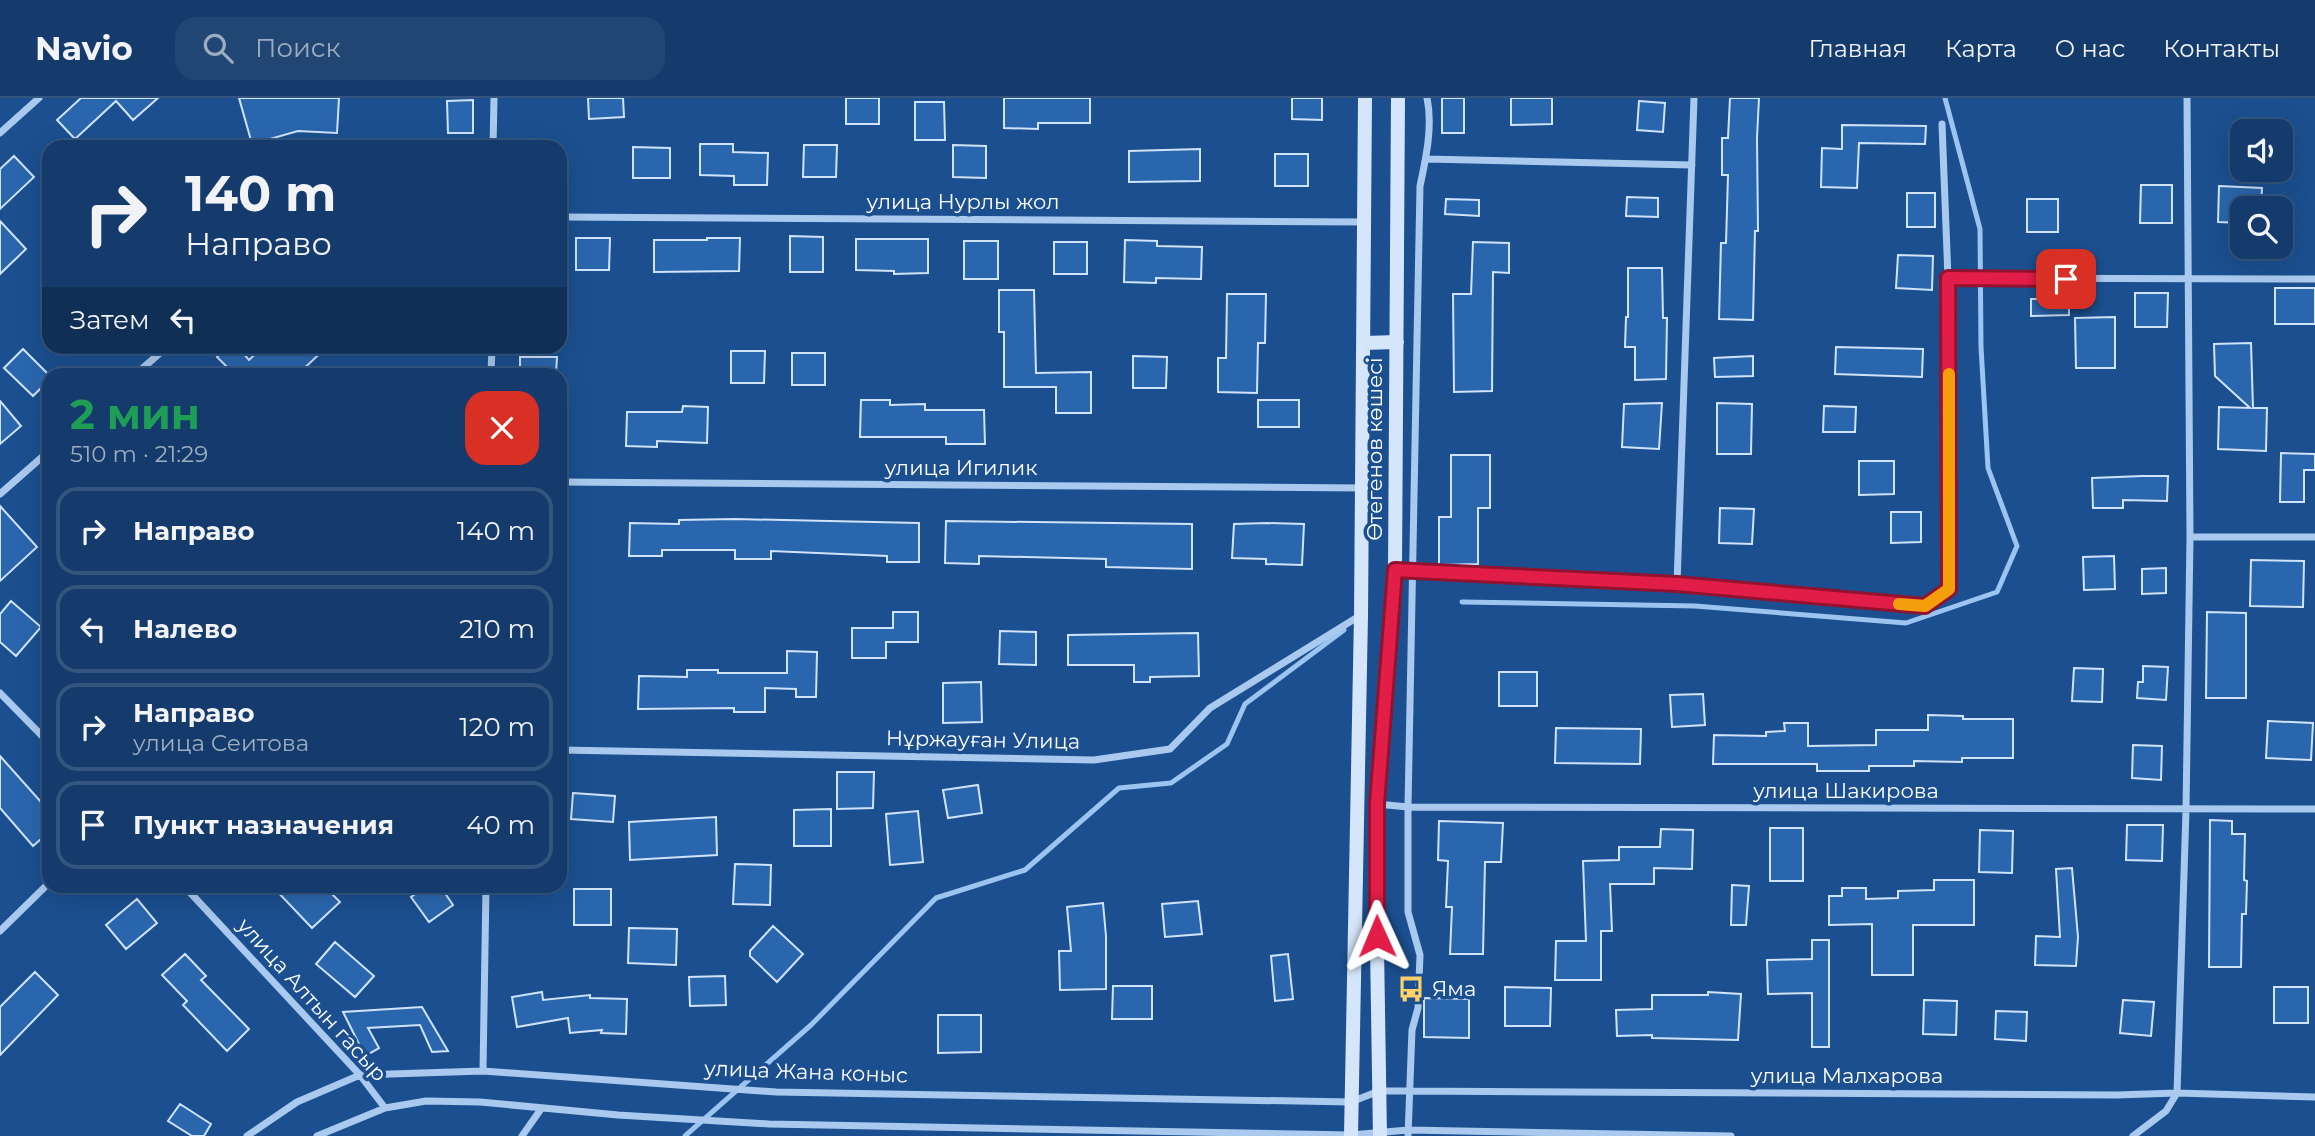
<!DOCTYPE html>
<html lang="ru">
<meta charset="utf-8">
<style>
body{margin:0;font-family:Montserrat,sans-serif;background:#214673;color:#f1f3f6;height:100vh;display:flex;flex-direction:column;font-size:26px;white-space:nowrap}
*{box-sizing:border-box;margin:0}
p{font-size:23px;color:#9dadc1}
.icon{flex:none;width:38px;height:38px;fill:none;stroke:currentColor;stroke-width:2;stroke-linecap:round;stroke-linejoin:round}
.map{position:relative;flex:1;overflow:hidden}
.details{position:absolute;left:42px;top:270px;width:525px;height:525px;display:flex;flex-direction:column;background:#143b6b;border-radius:21px;box-shadow:0 7px 28px #0002,0 0 0 2px #33557e}
.details>*{flex:none}
.guide{position:absolute;left:42px;top:42px;width:525px;height:214px;border-radius:21px;box-shadow:0 7px 28px #0002,0 0 0 2px #33557e;background:#143b6b;color:#f1f3f6;overflow:hidden}
.fabs{position:absolute;left:2230px;top:21px;display:grid;gap:14px}
.fabs a{display:grid;place-items:center;width:63px;height:63px;border-radius:14px;background:#143b6b;box-shadow:0 7px 28px #0002,0 0 0 2px #33557e;font-size:35px}
.pin{position:absolute;display:grid;place-items:center;width:60px;height:60px;color:#fff;margin:-30px;border-radius:14px;box-shadow:0 4px 10px #0006}
.me{position:absolute;width:77px;margin:-38px;rotate:359deg;stroke-linejoin:round;filter:drop-shadow(0 0 5px #0008)}
.turn{display:flex;align-items:center;gap:24px;height:147px;padding:0 28px;font-size:32px}
.turn .icon{width:91px;height:91px;stroke-width:2.5}
.turn b{display:block;font-size:49px;line-height:60px}
.then{display:flex;align-items:center;height:66px;padding:0 28px;background:#0003;gap:14px;font-size:26px}
.round{display:grid;place-items:center;flex:none;width:74px;height:74px;border-radius:21px;background:#214673}
.overview{display:flex;align-items:center;justify-content:space-between;height:119px;padding:0 28px}
h1{font-size:42px;font-weight:700;line-height:52px;color:#1e9e55}
ul{padding:0;list-style:none}
li{display:flex;align-items:center;gap:21px;height:88px;margin:0 14px 10px;padding:0 14px;border:4px solid #33557e;border-radius:21px}
li div{flex:1}
li b{display:block;font-size:26px}
li em{font-style:normal}
header{display:flex;align-items:center;gap:42px;box-sizing:border-box;height:98px;padding:0 35px;background:#143b6b;border-bottom:2px solid #33557e}
header strong{font-size:33px}
nav{display:flex;gap:38px;margin-inline-start:auto;font-size:24px}
.search{width:490px;height:63px;background:#214673;display:flex;align-items:center;gap:18px;box-sizing:border-box;padding:0 24px;border-radius:21px;color:#9dadc1;font-size:26px}
.map>svg:first-child{display:block}
.lines{fill:none;stroke-linecap:round;stroke-linejoin:round}
.stream{stroke:#9cc4f0;stroke-width:5}
.building{fill:#2a66ad;stroke:#cfe3fa;stroke-width:2}
.street{stroke:#a9c9ee;stroke-width:7}
.secondary{stroke:#d6e6fa;stroke-width:14}
.route-casing{stroke:#92132f;stroke-width:18}
.route{stroke:#e11d48;stroke-width:12}
.slow{stroke:#f59e0b;stroke-width:12}
.labels{text-anchor:middle;stroke-width:7;stroke-linejoin:round;paint-order:stroke}
.street-label{font-size:21px;fill:#fff;stroke:#1b4f8f}
.poi-label{font-size:21px;fill:#fff;stroke:#1b4f8f;text-anchor:start}
</style>
<header>
<strong>Navio</strong>
<div class="search"><svg class="icon" aria-label="search" viewBox="0 0 24 24"><circle cx="10" cy="10" r="6"/><path d="M15 15l6 6"/></svg>Поиск</div>
<nav><a>Главная</a><a>Карта</a><a>О нас</a><a>Контакты</a></nav>
</header>
<div class="map">
<svg width="2315" height="1038" viewBox="0 0 2315 1038">
<rect width="100%" height="100%" fill="#1b4f8f"/>
<g class="lines">
<!-- stream -->
<path class="stream" d="M1462 504 1695 508 1906 525 1997 494 2017 448 1988 370 1981 249 1980 131 1945 0
M685 1038 811 927 936 800 1025 772 1119 690 1171 685 1227 646 1245 606 1344 532"/>
</g>
<!-- building -->
<path class="building" d="M81 0H158L133 22 116 3 75 41 57 22Z
M239 0H339L337 35 298 33 252 46Z
M588 0H623L624 19 589 21Z
M846 0H879V26H846Z
M1004 0H1090V25H1038V31L1004 30Z
M1292 0H1322V22L1292 21Z
M1442 0H1464V35H1442Z
M1511 0H1552V26L1511 27Z
M1730 0H1759L1757 40 1758 133H1755L1753 222 1719 221 1721 145H1726L1728 77H1722V40H1728Z
M473 2V35H448L447 3Z
M1639 3 1665 5 1663 34 1637 32Z
M915 4H944L945 42H915Z
M1842 27 1926 28 1925 46 1859 45 1857 90 1821 89 1822 50 1842 51Z
M700 46H733V54L768 55 767 87H734V78L700 77Z
M804 47H837L836 79H803Z
M953 47 986 48V80L953 79Z
M633 49 670 50V80H633Z
M1200 51V83L1129 84V53Z
M1275 56H1308V88H1275Z
M14 58 34 79 0 111V71Z
M2141 87H2172V125H2140Z
M2219 88 2262 90 2261 110H2242V125L2218 124Z
M1907 95H1935V129H1907Z
M1627 99 1658 100V119L1626 118Z
M1446 101 1479 102V118L1445 116Z
M2027 101H2058V134H2027Z
M0 123 26 151 0 176Z
M790 138 823 139V174H790Z
M576 140H610L609 172H576Z
M707 140H740L739 173 654 174V142H707Z
M856 141H928V175L894 176V173L856 172Z
M1125 142 1157 143V148L1202 149 1201 181 1156 180V185L1124 184Z
M964 143H998V181H964Z
M1054 144H1087V176H1054Z
M1473 144 1509 145V175L1493 174 1492 293 1454 294 1453 196H1471Z
M1898 157 1933 158 1932 192 1896 190Z
M1628 170H1662L1663 220H1667L1666 281 1635 282V249H1625L1626 219H1628Z
M2275 190H2315V226H2275Z
M999 192H1034L1036 275 1091 274V315H1056V289H1004V234H999Z
M2135 195H2168L2167 229H2135Z
M1227 196H1266L1265 245H1258L1257 295 1218 294V260H1226Z
M2031 201H2069V217L2031 218Z
M2115 219V270H2076L2075 220Z
M2251 245 2253 310H2267L2266 353 2218 351 2219 309 2250 310 2215 278 2214 246Z
M228 248H237L249 262 264 248H328L298 276H234L217 259Z
M1836 249 1923 251 1922 279 1835 276Z
M23 251 49 277V282L33 298 4 270Z
M731 253H765L764 285H731Z
M792 255H825V287H792Z
M1133 258 1167 259 1166 290H1133Z
M1753 258V278L1715 279 1714 260Z
M520 259H557L556 276H520Z
M861 302H890V307L925 306V312H984L985 346H946V339H860Z
M1258 302H1299V329H1258Z
M0 303 21 328 0 346Z
M1662 305 1659 351 1622 349 1624 306Z
M1717 305 1752 306 1751 356H1717Z
M683 308 708 309 707 345 657 343V349L626 348 627 314H682Z
M1824 308 1856 309 1855 334H1823Z
M2281 355 2315 356V372H2304V404H2280Z
M1451 357H1490V410H1478V466L1439 467V419H1451Z
M1859 363H1894V396L1859 397Z
M2142 378H2168L2167 403 2123 402V410H2093L2092 380Z
M0 408 37 449 0 483Z
M1720 410 1754 411 1752 446 1719 445Z
M1891 414H1921V444L1891 445Z
M735 421 919 425V464H887V458L771 453V461H735V452H662V458H629L630 425 679 426V422Z
M946 423 1192 426V471L1106 469V461L979 458V466L945 465Z
M1267 425 1304 426 1302 467 1266 466V461L1232 460 1234 426Z
M2114 458 2115 491 2084 492 2083 459Z
M2251 462 2304 463 2303 509 2250 508Z
M2166 470V495L2142 496V471Z
M11 503 41 529 16 558 0 544V516Z
M893 514H918V544H886V560H852V530H893Z
M2207 514 2246 515V600H2206Z
M1000 533 1036 534V567L999 566Z
M1198 535 1199 578 1150 579V584H1134V567H1068V537Z
M787 553 817 554 816 599H796V591L765 590V614H734V610L638 611 639 578 687 579V572H718V575H787Z
M2143 568 2168 569 2166 602 2137 600 2138 584H2143Z
M2074 570 2103 571 2102 604 2072 603Z
M1499 574H1537V608H1499Z
M981 584 982 624 943 625V585Z
M1703 596 1705 627 1672 629 1670 597Z
M1928 617 1963 618V621H2013V660H1962V664L1914 663V668H1869V673H1817V666H1713L1714 637 1766 638V634L1785 633 1784 625H1808V648L1876 647V632H1928Z
M2268 623 2313 625 2311 662 2266 660Z
M1556 630 1641 631 1640 666 1555 665Z
M2133 647 2162 648 2161 682 2132 680Z
M0 658 49 713V734L33 748 0 710Z
M837 674H874L873 710 837 711Z
M978 687 982 715 948 720 943 692Z
M573 695 615 698 613 724 571 721Z
M831 711V748H794V712Z
M918 713 923 764 890 767 886 716Z
M716 719 717 757 630 762 629 724Z
M2210 722 2232 723V736H2245L2244 782 2247 783 2246 816H2242L2241 869H2209Z
M1439 723 1503 725 1501 764H1485L1483 856H1450L1452 809H1446L1448 763 1438 762Z
M2127 727H2163L2162 763 2126 762Z
M1770 730H1803V783H1770Z
M1661 731 1693 732 1692 771 1654 770V786H1610L1612 833H1601V882H1555L1556 843H1586L1583 763 1619 762V749H1660Z
M1980 732 2013 733 2012 775 1979 774Z
M735 766 771 767 770 807 733 806Z
M2072 770 2078 839 2076 868 2035 867 2036 838 2060 839 2056 771Z
M1934 782H1974V827H1913V877H1872V826L1829 827V798H1842V790H1866V801L1898 800V793L1934 792Z
M1732 787 1749 788 1746 827H1731Z
M272 788H324L340 804 312 830Z
M427 788H440L453 807 429 824 411 799Z
M574 791H611V827H574Z
M137 801 157 825 126 851 106 827Z
M1198 803 1202 836 1165 839 1162 806Z
M1103 805 1106 838V891L1060 892 1059 853H1071L1067 809Z
M773 828 803 856 777 884 750 858V853Z
M629 830 677 831 676 867 628 865Z
M1812 842H1829V949H1812V895L1768 896 1767 862 1812 861Z
M335 844 374 878 355 899 316 866Z
M185 856 206 878 201 882 249 931 227 953 183 907 187 903 162 877Z
M1288 856 1293 901 1275 903 1271 858Z
M35 874 58 897 0 957V909Z
M725 878 726 907 690 908 689 879Z
M1113 888H1152V921H1112Z
M1505 889 1551 890 1550 928H1505Z
M2274 889H2308V925H2274Z
M542 894 543 902 590 897V900L627 901 626 936 601 935 602 932 570 935 568 920 517 929 512 899Z
M1708 894 1741 896 1738 942 1652 940V937L1617 938 1616 912 1652 911V897H1708Z
M1424 900 1469 901V940L1424 939Z
M1924 902 1957 903 1956 937 1923 936Z
M2123 902 2154 904 2151 938 2120 935Z
M422 909 448 953 432 954 420 927 368 930 379 950 365 958 343 914Z
M1996 913 2027 914 2026 943 1995 941Z
M938 917H981V954L938 955Z
M180 1006 211 1026 204 1038H192L168 1023Z"/>
<g class="lines">
<!-- street -->
<path class="street" d="M0 35 39 0
M493 49 494 0
M1426 61 1692 67
M560 119 1365 124
M1948 180 2315 181
M136 276 168 248
M491 276 492 248
M560 384 1362 390
M0 396 49 353
M2190 439H2315
M1395 472 1677 486 1925 508 1949 491 1948 180 1942 26
M1677 486 1694 0
M0 595 49 645
M560 652 1094 662 1170 651 1210 610 1361 517
M1377 706 1408 709 2315 711
M184 788 360 977 385 1010
M0 833 49 785
M483 973 486 788
M247 1038 297 1004 360 977 483 973 776 994 1351 1004 1379 993H1409L2116 997 2177 995 2315 999
M317 1038 385 1010 426 1003 480 1004 618 1017 769 1026 1351 1037 1408 1032 1731 1038
M522 1038 541 1011
M1408 1038 1412 932 1418 910 1420 857 1408 814V709L1420 88C1426 60 1433 28 1427 0
M2133 1038 2166 1013 2177 995 2186 712 2190 439 2187 0"/>
<!-- secondary -->
<path class="secondary" d="M1364 245 1397 244
M1351 1038 1361 517 1365 0
M1380 1038 1376 786 1377 706 1395 472 1398 0"/>
</g>
<g class="lines">
<!-- route casing -->
<g class="route-casing">
<path id="route" d="M1377 838V706L1395 472 1677 486 1925 508 1949 491 1948 180 2066 181"/>
</g>
<!-- route -->
<use href="#route" class="route"/>
<!-- slow -->
<path class="slow" d="M1899 506 1925 508 1949 491V276"/>
</g>
<!-- icons -->
<defs>
<g id="bus-bare" transform="scale(2.1)"><path d="M-5-6H5V4H4V6H2V4H-2V6H-4V4H-5ZM-3.5-4V0h7V-4ZM-3.5 1.2v1.5H-2V1.2ZM2 1.2v1.5H3.5V1.2Z" fill="#ffd166" stroke="#1b4f8f" stroke-width="2.5" paint-order="stroke"/></g>
</defs>
<g fill-rule="evenodd">
<use href="#bus-bare" x="1411" y="891"/>
</g>
<g class="labels">
<!-- street labels -->
<g class="street-label">
<text x="963" y="111">улица Нурлы жол</text>
<text transform="translate(1375 351) rotate(-90)" y="7">Өтегенов көшесі</text>
<text x="961" y="377">улица Игилик</text>
<text transform="translate(983 642) rotate(1)" y="7">Нұржауған Улица</text>
<text x="1846" y="700">улица Шакирова</text>
<text transform="translate(312 902) rotate(48)" y="7">улица Алтын гасыр</text>
<text transform="translate(806 974) rotate(2)" y="7">улица Жана коныс</text>
<text x="1847" y="985">улица Малхарова</text>
</g>
<!-- poi labels -->
<g class="poi-label">
<text x="1432" y="898">Яма</text>
</g>
</g>
</svg>
<div class="fabs">
<a><svg class="icon" aria-label="sound" viewBox="0 0 24 24"><path d="M4 9h4l5-4v14l-5-4H4zM17 9q2 3 0 6"/></svg></a>
<a><svg class="icon" aria-label="search" viewBox="0 0 24 24"><circle cx="10" cy="10" r="6"/><path d="M15 15l6 6"/></svg></a>
</div>
<div class="pin" style="left:2066px;top:181px;background:#d93025"><svg class="icon" aria-label="arrive" viewBox="0 0 24 24"><path d="M6 21V4h12l-3 4 3 4H6"/></svg></div>
<svg class="me" style="left:1377px;top:838px" viewBox="-20 -20 40 40"><path d="M0-17L14 15 0 8-14 15z" fill="#e11d48" stroke="#fff" stroke-width="4"/></svg>
<div class="guide">
<div class="turn"><svg class="icon" aria-label="right" viewBox="0 0 24 24"><path d="M7 20v-9h11M14 6l5 5-5 5"/></svg><div><b>140 m</b>Направо</div></div>
<div class="then">Затем<svg class="icon" aria-label="left" viewBox="0 0 24 24"><path d="M17 20v-9H6M10 6l-5 5 5 5"/></svg></div>
</div>
<section class="details">
<div class="overview"><div><h1>2 мин</h1><p>510 m · 21:29</p></div><a class="round" style="background:#d93025;color:#fff"><svg class="icon" aria-label="close" viewBox="0 0 24 24"><path d="M6 6l12 12M18 6L6 18"/></svg></a></div>
<ul>
<li><svg class="icon" aria-label="right" viewBox="0 0 24 24"><path d="M7 20v-9h11M14 6l5 5-5 5"/></svg><div><b>Направо</b></div><em>140 m</em></li>
<li><svg class="icon" aria-label="left" viewBox="0 0 24 24"><path d="M17 20v-9H6M10 6l-5 5 5 5"/></svg><div><b>Налево</b></div><em>210 m</em></li>
<li><svg class="icon" aria-label="right" viewBox="0 0 24 24"><path d="M7 20v-9h11M14 6l5 5-5 5"/></svg><div><b>Направо</b><p>улица Сеитова</p></div><em>120 m</em></li>
<li><svg class="icon" aria-label="arrive" viewBox="0 0 24 24"><path d="M6 21V4h12l-3 4 3 4H6"/></svg><div><b>Пункт назначения</b></div><em>40 m</em></li>
</ul>
</section>
</div>
